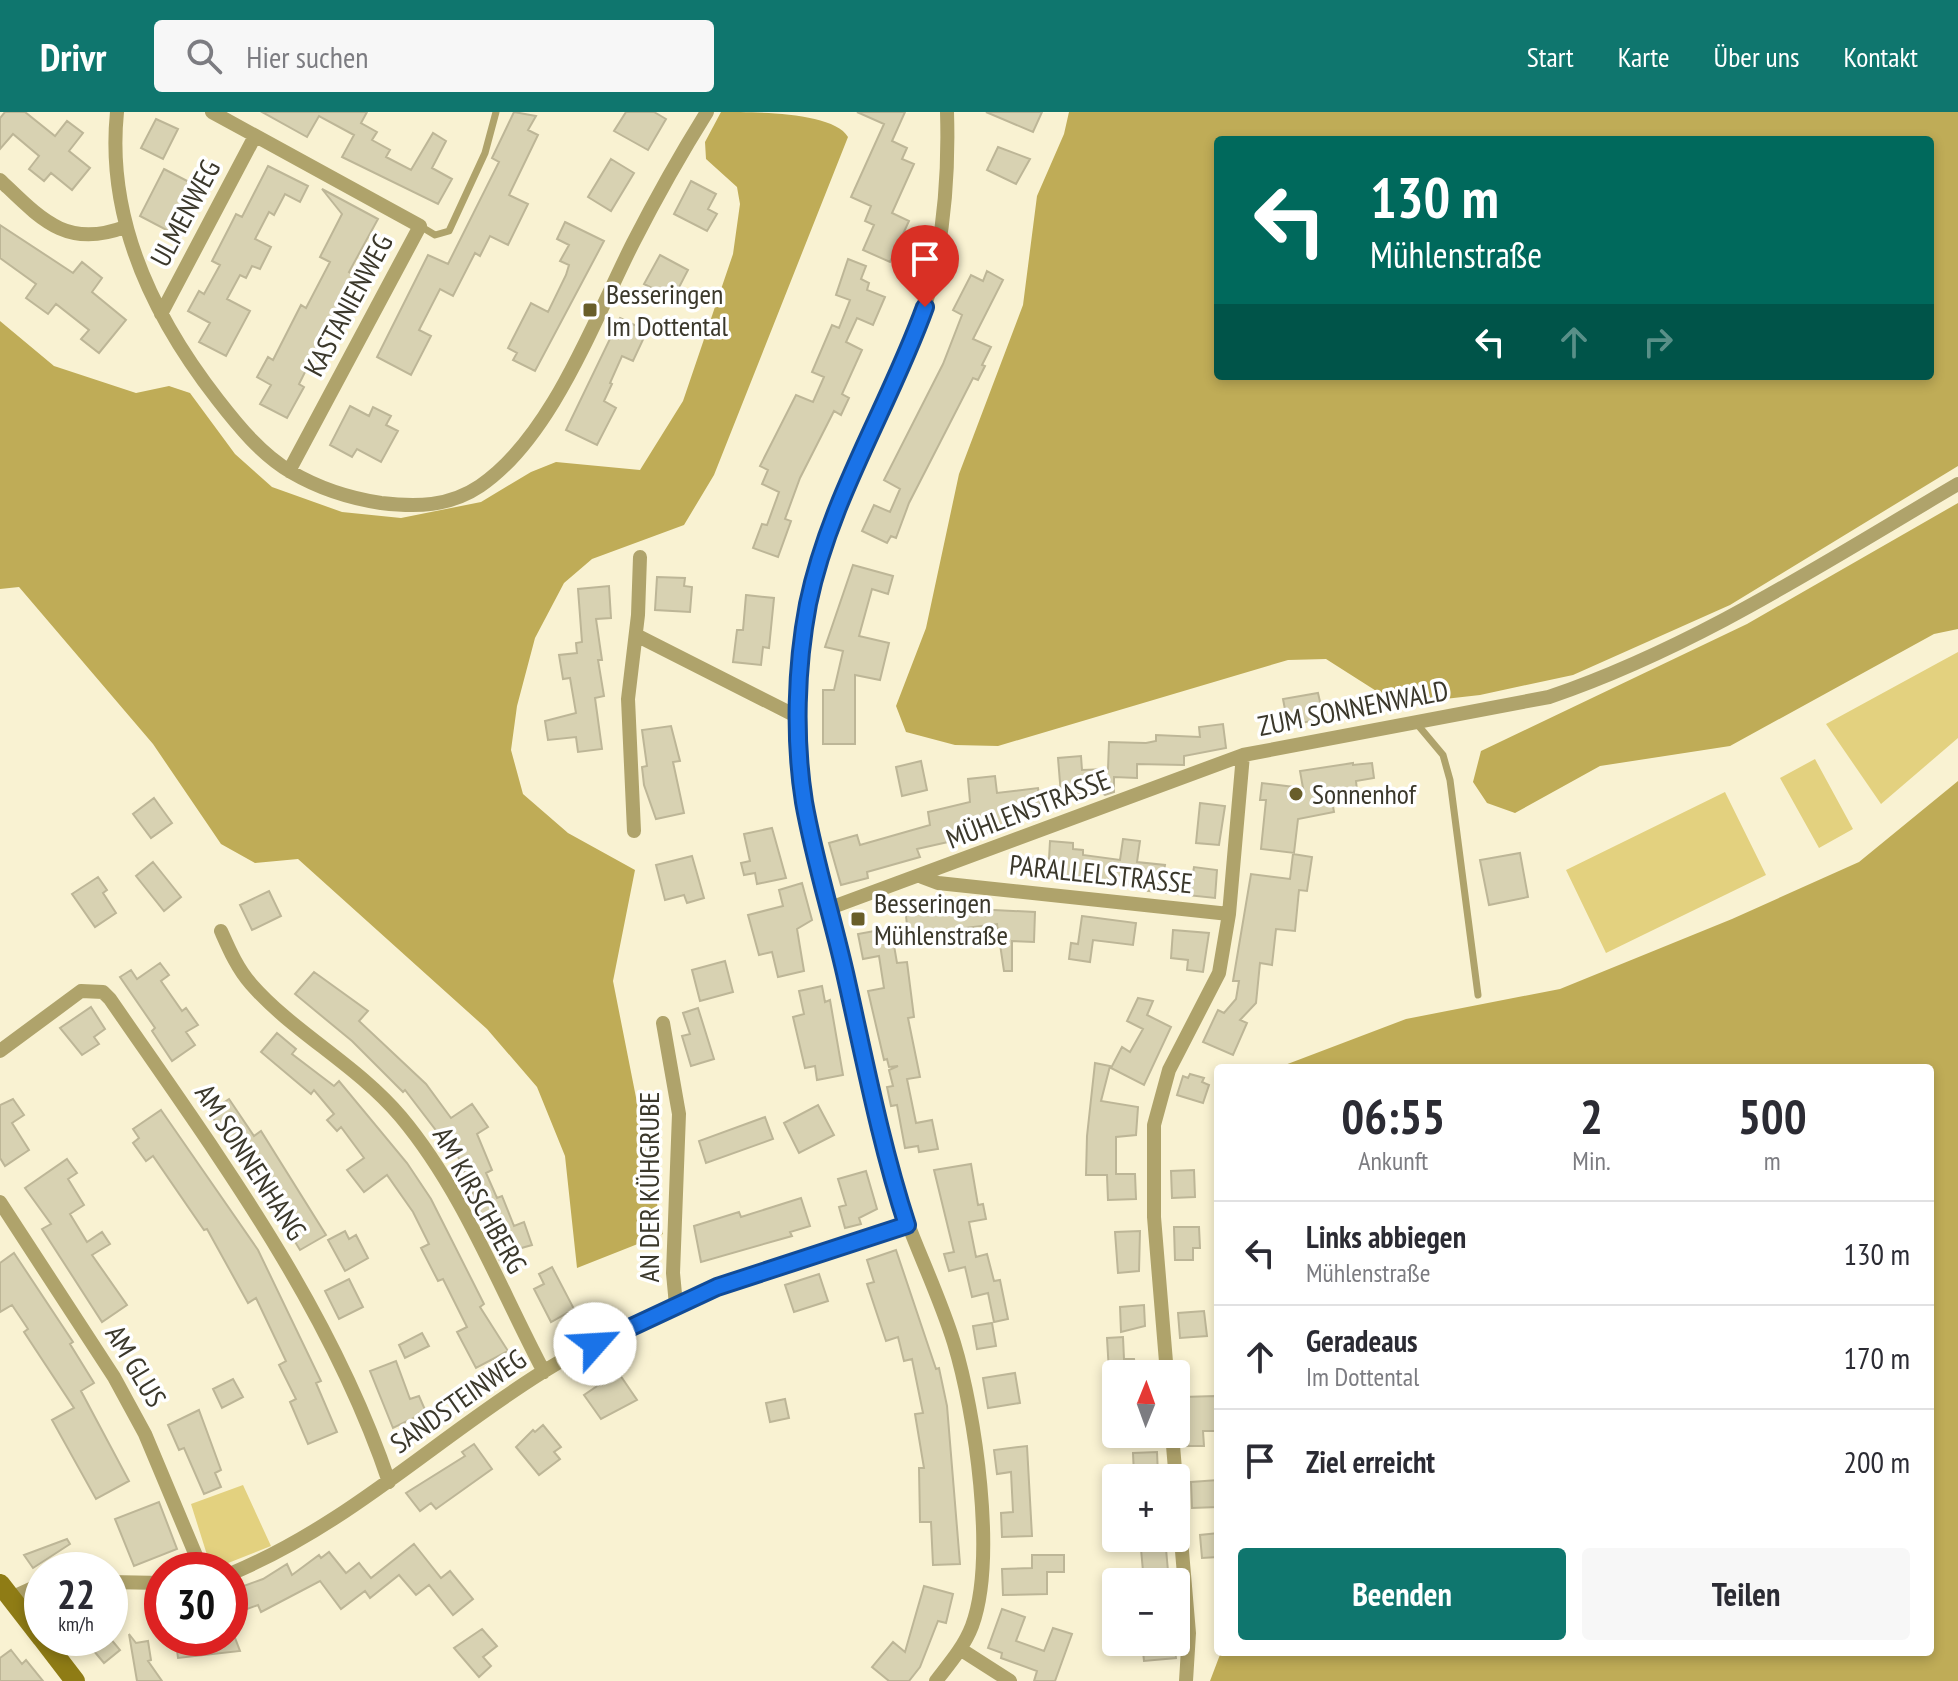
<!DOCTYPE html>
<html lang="de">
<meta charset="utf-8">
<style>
body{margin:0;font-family:"PT Sans Narrow",sans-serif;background:#f7f7f7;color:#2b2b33;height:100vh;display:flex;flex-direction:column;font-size:30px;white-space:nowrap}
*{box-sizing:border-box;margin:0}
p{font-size:26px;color:#7c7c81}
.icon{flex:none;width:44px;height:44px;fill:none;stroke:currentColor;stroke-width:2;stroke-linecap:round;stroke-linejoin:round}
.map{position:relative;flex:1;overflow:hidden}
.sheet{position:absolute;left:1214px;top:952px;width:720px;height:592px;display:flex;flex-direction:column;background:#fff;border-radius:8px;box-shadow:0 4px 12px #0003}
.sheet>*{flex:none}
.top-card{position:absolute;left:1214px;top:24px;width:720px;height:244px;border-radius:8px;box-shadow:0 4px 12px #0003;background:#00695c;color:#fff;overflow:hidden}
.needle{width:52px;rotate:1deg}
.buttons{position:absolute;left:1102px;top:1248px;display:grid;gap:16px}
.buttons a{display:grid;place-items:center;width:88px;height:88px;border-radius:8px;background:#fff;box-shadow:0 4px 12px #0003;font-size:40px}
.speed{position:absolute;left:24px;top:1440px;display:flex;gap:16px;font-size:40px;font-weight:700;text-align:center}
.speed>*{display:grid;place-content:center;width:104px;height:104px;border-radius:50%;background:#fff;box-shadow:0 4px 12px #0003;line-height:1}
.speed small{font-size:20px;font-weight:400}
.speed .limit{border:12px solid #d22;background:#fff;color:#111}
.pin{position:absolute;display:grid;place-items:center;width:68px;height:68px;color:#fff;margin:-82px -34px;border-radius:50% 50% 50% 0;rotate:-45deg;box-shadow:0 0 8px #0007}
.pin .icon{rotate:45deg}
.me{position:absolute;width:88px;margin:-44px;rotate:64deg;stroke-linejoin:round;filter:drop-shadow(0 0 6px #0008)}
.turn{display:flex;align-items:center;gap:28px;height:168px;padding:0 24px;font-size:36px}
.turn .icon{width:104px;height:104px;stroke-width:2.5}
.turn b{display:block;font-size:56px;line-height:68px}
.lanes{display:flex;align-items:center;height:76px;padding:0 24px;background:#0003;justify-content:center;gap:40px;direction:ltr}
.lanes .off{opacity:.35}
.eta{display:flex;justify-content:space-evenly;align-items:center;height:136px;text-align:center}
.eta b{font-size:48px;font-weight:800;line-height:56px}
.primary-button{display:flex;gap:16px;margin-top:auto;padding:16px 24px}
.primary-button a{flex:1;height:92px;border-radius:8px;background:#0f766e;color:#fff;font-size:32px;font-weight:800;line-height:92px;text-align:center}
.primary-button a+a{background:#f7f7f7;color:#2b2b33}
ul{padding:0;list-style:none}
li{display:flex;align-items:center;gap:24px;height:104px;padding:0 24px;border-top:2px solid #e1e1e2}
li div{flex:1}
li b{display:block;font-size:30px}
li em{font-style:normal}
header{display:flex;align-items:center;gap:48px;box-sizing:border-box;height:112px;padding:0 40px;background:#0f766e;color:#fff}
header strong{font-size:38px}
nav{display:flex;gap:44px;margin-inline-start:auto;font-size:28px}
.search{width:560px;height:72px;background:#f7f7f7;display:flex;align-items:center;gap:20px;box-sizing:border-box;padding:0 28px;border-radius:8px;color:#7c7c81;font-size:30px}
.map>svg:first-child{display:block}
.green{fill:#e3d17f}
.forest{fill:#bfac57;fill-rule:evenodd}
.building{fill:#d8d2b2;stroke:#bdb697;stroke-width:2}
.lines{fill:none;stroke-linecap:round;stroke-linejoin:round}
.lane{stroke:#afa36b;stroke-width:7}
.street{stroke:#afa36b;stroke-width:14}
.secondary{stroke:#8f7c15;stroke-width:20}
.route-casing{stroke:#114b97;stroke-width:20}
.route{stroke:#1a73e8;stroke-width:14}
.poi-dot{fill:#695e2a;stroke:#fff;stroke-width:3}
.labels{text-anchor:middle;stroke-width:7;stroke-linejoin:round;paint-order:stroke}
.street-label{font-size:28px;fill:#3b382b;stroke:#fff}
.poi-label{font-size:28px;fill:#3b382b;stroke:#fff;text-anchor:start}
</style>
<header>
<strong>Drivr</strong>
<div class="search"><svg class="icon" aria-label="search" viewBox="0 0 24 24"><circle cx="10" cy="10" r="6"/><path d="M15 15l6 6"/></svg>Hier suchen</div>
<nav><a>Start</a><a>Karte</a><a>Über uns</a><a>Kontakt</a></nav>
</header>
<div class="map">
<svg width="1958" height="1569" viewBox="0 0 1958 1569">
<rect width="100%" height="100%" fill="#f9f2d2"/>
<!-- green -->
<path class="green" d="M1958 540V626L1881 692 1826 612Z
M1815 647 1853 717 1819 736 1780 666Z
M1725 680 1766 763 1606 841 1566 758Z
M243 1373 271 1434 218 1455 208 1446 191 1392Z"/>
<!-- forest -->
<path class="forest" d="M721 0C755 0 834 0 848 25L714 363 684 413 592 447 564 471 535 526 517 594 511 638 523 682 568 721 635 758 613 869 663 1122 577 1156 565 1044 537 975 487 917 298 747 255 751 221 732 153 632 19 475 0 477V209L54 254 136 281 169 274 190 281 235 342 272 375 342 400 401 406 481 390 531 360 556 350 640 358 683 289 733 142 740 92 737 75 706 47 705 30Z
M1069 0H1958V354L1730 493 1573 563 1480 583 1427 589 1381 582 1326 547 1288 548 998 634 955 633 906 620 896 594 926 516 959 362 1023 193 1037 84 1064 22ZM1218 28H1930V264H1218Z
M1958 391V517L1934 522 1730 634 1600 654 1515 701 1487 691 1473 670 1481 639 1747 512Z
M1958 669V1569H1210L1221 1540H1930V956H1277L1406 907 1560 877 1732 807 1859 750Z"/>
<!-- building -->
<path class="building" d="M5 0H25L55 24 67 9 83 21 69 39 90 56 72 78 51 61 44 69 29 57 39 44 13 22 0 37V6Z
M262 0H367L361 11 377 20 372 28 390 38 386 45 411 58 433 21 446 29 432 56 452 67 438 92 342 45 354 23 319 4 307 25Z
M514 0 536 4 528 18 538 23 509 83 528 92 508 133 490 124 480 144 475 141 453 184 440 177 419 218 431 224 411 263 377 245 428 143 448 152 499 50 492 46Z
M626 0H654L666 7 648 38 614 19Z
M857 0H905L892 29 907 36 902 47 914 52 892 101 909 109 890 150 863 138 874 113 865 109 871 94 851 85 884 12Z
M986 0H1042L1033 20Z
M156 7 178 17 163 47 141 36Z
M998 35 1030 47 1016 72 987 58Z
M611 47 634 61 611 99 588 85Z
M268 54 308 74 300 90 285 82 274 103 269 100 255 127 271 135 260 157 252 154 246 166 240 163 227 187 250 199 226 244 199 230 210 211 188 199 199 179 204 182 220 153 212 149 230 114 236 102 242 105Z
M164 57 193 72 177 103 182 106 174 122 140 104Z
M691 69 716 82 708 97 717 102 707 119 674 102Z
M322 77 378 107 349 160 360 166 340 203 335 200 299 272 304 275 287 306 260 292 271 273 257 265 268 245 273 248 301 193 306 196 330 150 320 145 342 102Z
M565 110 604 129 535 259 513 248 517 241 508 236 531 191 548 200 566 163 569 153 560 149 569 133 557 127Z
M0 113 73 161 82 150 102 166 92 180 126 208 99 241 81 227 89 218 56 192 48 202 26 186 36 172 0 146Z
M660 143 688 158 673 187 644 172Z
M848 147 866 154 861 167 869 171 867 178 885 185 873 213 857 206 846 230 862 238 842 282 849 286 841 303 834 299 800 366 785 407 791 409 778 445 753 436 762 412 767 413 779 380 762 372 768 358 760 354 796 283 813 290 824 265 812 260 832 213 839 216 850 188 836 183Z
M987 159 1003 168 973 227 991 235 982 253 985 254 978 268 973 266 950 311 909 391 896 426 891 424 887 431 862 419 874 393 890 400 900 377 884 368 943 252 962 203 953 198 971 163 983 169Z
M620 206 647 219 633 249 622 244 610 271 612 272 604 289 616 296 597 333 566 318Z
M350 294 369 304 373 295 391 304 386 313 398 319 381 350 357 337 352 345 330 333Z
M853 453 893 464 888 482 872 477 859 524 889 531 880 568 855 563V632H823V578H834L843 539 825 535Z
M657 465 685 466 684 474 692 475 690 500 655 498Z
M609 474 611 506 596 507 602 548H598L604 584 595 586 602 637 578 640 576 625 548 628 545 609 576 601 570 566 563 567 559 543 577 541 576 531 582 530 578 477Z
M746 483 774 486 769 536 763 535 761 553 733 550 737 518H743Z
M1318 581 1324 607 1288 613 1283 587Z
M1223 612 1226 636 1184 644V653L1137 652V666L1114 665V680L1105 683 1100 680 1061 683 1058 646 1081 644 1082 658 1108 657 1109 630 1146 631 1156 629V623L1200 625 1199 615Z
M671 614 680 649 673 650 684 701 656 707 644 673 642 655 647 654 642 618Z
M921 649 927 678 902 684 896 655Z
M1353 651V653L1372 651 1374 666 1356 669 1357 678 1345 680 1346 686 1332 688 1334 700 1298 707 1294 741 1261 737 1266 688H1260L1262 671 1303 676 1300 659Z
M995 664 997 681 1038 676 1042 700 1006 705V717L987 718 988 721 917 737 920 745 867 760 868 766 841 773 829 731 857 723 860 733 930 713 928 700 970 690 968 667Z
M154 686 172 711 151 726 133 702Z
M1200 691 1225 694 1219 733 1196 731Z
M772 716 786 766 757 772 755 761 744 763 741 751 750 749 744 722Z
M1123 727 1140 729 1137 750 1165 753 1164 759 1193 761 1194 755 1217 758 1215 786 1140 778V774L1100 768 1025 761 1027 745 1049 747 1050 729 1073 731V737L1083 738V743L1120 748Z
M1520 741 1528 785 1489 793 1480 748Z
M1293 742 1312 745 1307 779 1299 778 1295 819 1276 817 1272 853 1260 851 1256 891 1240 908 1247 911 1233 943 1203 930 1218 898 1224 901 1236 887 1239 869H1233L1251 762 1290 767Z
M692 744 704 786 687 791 684 783 665 788 656 753Z
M153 750 181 785 164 799 136 764Z
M98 765 107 778 103 781 116 801 95 815 72 782Z
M802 771 812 808 797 817 804 859 778 865 772 840 759 843 748 803 783 794 779 778Z
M269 779 281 804 252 818 240 793Z
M934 791 935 795 1035 800 1034 830 1012 829V859H1004L997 812 908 823 905 794Z
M1082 804 1136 811 1133 833 1093 828 1090 850 1069 847 1071 831 1078 832Z
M891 816 897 851 907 850 914 905 908 906 920 965 907 967 916 1011 932 1008 938 1037 919 1040 918 1034 905 1036 897 993 891 994 887 975 893 974 889 958 898 954 889 955 887 947 884 948 868 879 884 876 879 844 863 847 858 822Z
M1173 818 1209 821 1203 860 1187 858 1188 848 1171 846Z
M725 849 733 880 700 889 692 858Z
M160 851 169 863 161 869 182 899 186 896 198 913 186 920 195 933 172 949 152 919 155 916 120 865 131 858 137 867Z
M314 860 368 899 359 909 426 972 451 1006 472 992 488 1015 477 1022 492 1058 486 1061 497 1086 502 1084 514 1114 524 1110 532 1133 518 1137 520 1142 500 1149 457 1042 451 1046 438 1027 441 1025 405 978 403 980 352 929 295 882Z
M822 874 825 890 830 888 843 963 817 968 815 954 805 956 793 905 804 902 799 879Z
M1138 886 1153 889 1147 903 1171 915 1144 973 1111 956 1122 935 1130 940 1143 917 1127 909Z
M91 895 105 917 94 925 99 932 82 943 60 916Z
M698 896 714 947 691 954 682 924 690 922 683 901Z
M277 921 296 937 292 942 334 974 339 969 407 1051 431 1087 484 1192 480 1195 508 1239 476 1256 457 1220 467 1215 443 1167 438 1169 421 1136 429 1132 413 1100 387 1063 364 1080 347 1058 364 1046 341 1015 337 1019 327 1008 334 1002 314 978 311 982 261 940Z
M1095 951 1110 954 1101 989 1138 995 1136 1023 1116 1025V1062H1135L1136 1087 1108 1088 1107 1063H1086L1087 1024Z
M1190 962 1204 966 1202 970 1209 973 1203 991 1177 983 1183 964 1188 966Z
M13 987 24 1003 12 1011 29 1038 5 1054 0 1046V993Z
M229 987 254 1024 261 1019 326 1123 300 1138 255 1064 253 1066 209 1000Z
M818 993 834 1023 799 1041 784 1011Z
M161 998 258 1138 321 1269 316 1271 337 1320 308 1332 290 1290 296 1287 279 1253 286 1249 256 1186 248 1191 207 1117 204 1118 153 1044 146 1049 133 1031 139 1026 133 1017Z
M765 1005 773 1027 706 1051 699 1029Z
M67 1047 77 1061 68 1067 84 1093 70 1102 87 1130 102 1120 110 1132 92 1143 127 1193 102 1210 42 1117 51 1112 25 1076Z
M971 1052 978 1093 983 1092 986 1107 969 1110 976 1145 987 1142 994 1169 1000 1168 1008 1207 994 1210 988 1181 972 1185 965 1155 949 1159 944 1142 954 1140 934 1058Z
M1194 1058 1195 1085 1172 1086 1171 1059Z
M866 1059 877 1097 859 1106 861 1112 845 1116 839 1095 846 1093 838 1067Z
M801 1086 810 1114 790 1120 792 1124 701 1150 694 1114 739 1100 741 1105Z
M1174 1115H1199L1200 1136H1193V1148H1175Z
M345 1119 349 1127 356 1123 368 1146 345 1159 328 1128Z
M1140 1119 1139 1159 1118 1161 1115 1120Z
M896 1138 936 1257 939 1256 947 1294 960 1452 933 1453 931 1410H920L919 1356H924L915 1302 923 1301 912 1247 904 1249 898 1225 886 1229 867 1172 874 1170 867 1148Z
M14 1141 73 1230 70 1232 94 1271 81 1279 129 1369 96 1387 52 1308 74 1296 24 1220 28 1217 12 1193 0 1200V1151Z
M552 1155 574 1197 551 1210 534 1177 544 1172 539 1162Z
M819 1162 828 1189 794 1200 785 1173Z
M349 1167 363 1195 339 1207 325 1179Z
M1144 1193 1145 1214 1121 1220 1120 1195Z
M1204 1199 1207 1224 1180 1226 1178 1201Z
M992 1211 996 1234 977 1237 973 1214Z
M422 1221 429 1234 405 1246 399 1233Z
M1123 1225 1124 1247H1134L1136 1262 1109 1260 1107 1226Z
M396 1249 410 1287 419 1284 426 1300 393 1316 370 1259Z
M618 1260 637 1288 601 1307 584 1283Z
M1015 1261 1020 1291 988 1296 983 1266Z
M233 1267 243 1285 222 1296 213 1277Z
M1215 1284 1216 1319H1203L1204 1334H1185L1183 1285Z
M785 1287 789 1306 770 1310 766 1291Z
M199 1298 221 1358 215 1361 221 1375 204 1382 184 1336 179 1338 168 1313Z
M543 1313 561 1335 554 1340 560 1347 539 1363 516 1335 533 1318 535 1320Z
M474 1332 492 1357 436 1397 431 1391 420 1399 406 1381 465 1344 462 1340Z
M1027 1334 1032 1424 1002 1425 1001 1401 1013 1400 1011 1360 997 1362 994 1338Z
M1157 1340 1158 1363 1134 1364 1133 1341Z
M1218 1368V1395L1192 1396 1191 1370Z
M159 1390 177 1437 134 1454 115 1407Z
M1218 1421V1445L1202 1446 1200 1423Z
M1140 1426H1165L1169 1470H1144Z
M67 1427 70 1432 33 1456 24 1443Z
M414 1432 441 1466 450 1459 473 1487 453 1503 429 1473 416 1483 399 1463 370 1486 365 1479 341 1497 320 1469 261 1500 258 1493 233 1502 230 1494V1479L263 1467 287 1452 292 1463 319 1443 321 1446 329 1440 346 1461 359 1451 371 1466Z
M1032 1443H1064V1460H1047V1482L1003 1483 1002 1457 1032 1456Z
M924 1474 953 1482 946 1511 938 1509 920 1555 909 1569H889L872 1555 893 1530 905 1540Z
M1002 1497 1025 1505 1016 1529 1044 1539 1053 1516 1072 1522 1055 1569H1034L1037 1559 1001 1546 1002 1541 988 1536Z
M482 1517 497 1534 483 1545 491 1554 479 1565 454 1536Z
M129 1522 136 1531 148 1529 151 1548 148 1549 162 1569H137Z
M83 1526H110L120 1538 104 1551Z
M210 1526H235L240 1539 178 1546 176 1530Z
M1142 1530H1174L1176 1546 1144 1549Z
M11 1538 22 1552 26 1548 43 1569H0V1546Z"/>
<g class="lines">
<!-- lane -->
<path class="lane" d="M420 114 435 123 449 119 485 41 496 0
M1417 612 1443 643 1450 668 1478 883"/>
<!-- street -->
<path class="street" d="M117 0C106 107 154 206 218 288 239 315 261 342 291 360 320 377 348 386 381 391 416 395 449 395 480 374 552 325 594 208 633 131 656 86 680 43 707 0
M212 0 420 114 289 359
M0 68C41 107 66 137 125 115
M161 202 255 24
M636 523 798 605
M634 719 628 587 638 503 640 445
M922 765 938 771 1229 802
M830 796 1243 643 1549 585C1696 535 1825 450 1958 372
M221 819C229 837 237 856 251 872 294 921 356 952 401 1005 463 1079 499 1175 544 1260
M663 911 679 1002 673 1161 676 1193
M0 939 81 879 103 880 110 887C216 1041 329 1192 389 1370
M0 1090 114 1265 145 1322 202 1458
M1167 1262 1154 1105V1013L1169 958 1219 861 1229 802 1243 643
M1172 1322 1189 1521 1186 1569
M230 1462C348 1413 434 1328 541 1261 654 1191 781 1152 907 1113
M110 1470 162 1471
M11 1486 42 1472
M960 1537 1010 1569
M936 1569C949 1552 964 1535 972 1514 997 1446 975 1300 954 1231 937 1176 910 1125 893 1070 869 989 854 905 836 823 826 778 810 733 804 687 789 578 805 468 848 366 872 308 907 255 925 195 943 133 949 64 947 0"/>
<!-- secondary -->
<path class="secondary" d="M0 1472 42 1526
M42 1526 75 1569"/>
</g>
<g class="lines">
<!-- route casing -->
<g class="route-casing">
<path id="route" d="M595 1232 717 1175 907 1113C880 1030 864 945 845 861 832 804 814 747 804 690 794 627 796 555 808 492 830 386 889 295 925 195"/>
</g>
<!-- route -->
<use href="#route" class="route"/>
</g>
<!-- markers -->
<g class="poi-dot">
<rect x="582" y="190" width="16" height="16" rx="4"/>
<circle cx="1296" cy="682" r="8"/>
<rect x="850" y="799" width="16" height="16" rx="4"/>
</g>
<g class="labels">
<!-- street labels -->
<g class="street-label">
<text transform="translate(185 101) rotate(-62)" y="10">ULMENWEG</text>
<text transform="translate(348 193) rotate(-62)" y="10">KASTANIENWEG</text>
<text transform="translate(1353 596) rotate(-11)" y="10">ZUM SONNENWALD</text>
<text transform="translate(1028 697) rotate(-21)" y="10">MÜHLENSTRASSE</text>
<text transform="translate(1101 762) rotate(6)" y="10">PARALLELSTRASSE</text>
<text transform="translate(251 1050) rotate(57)" y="10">AM SONNENHANG</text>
<text transform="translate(649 1075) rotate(-90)" y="10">AN DER KÜHGRUBE</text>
<text transform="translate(480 1088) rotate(61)" y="10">AM KIRSCHBERG</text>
<text transform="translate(136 1254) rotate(59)" y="10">AM GLUS</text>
<text transform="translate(458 1289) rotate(-35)" y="10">SANDSTEINWEG</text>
</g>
<!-- poi labels -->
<g class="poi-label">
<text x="606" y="192">Besseringen<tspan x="606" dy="32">Im Dottental</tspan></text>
<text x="1312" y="692">Sonnenhof</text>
<text x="874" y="801">Besseringen<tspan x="874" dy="32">Mühlenstraße</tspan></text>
</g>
</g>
</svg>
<div class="buttons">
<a><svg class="needle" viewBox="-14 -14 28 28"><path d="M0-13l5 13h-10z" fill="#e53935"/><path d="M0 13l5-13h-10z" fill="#7c7c81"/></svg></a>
<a>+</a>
<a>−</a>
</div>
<div class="speed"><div>22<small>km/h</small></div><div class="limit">30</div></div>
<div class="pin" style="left:925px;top:195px;background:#d93025"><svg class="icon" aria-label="arrive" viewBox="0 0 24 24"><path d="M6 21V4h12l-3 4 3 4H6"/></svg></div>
<svg class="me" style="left:595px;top:1232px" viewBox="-20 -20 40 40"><circle r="19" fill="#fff"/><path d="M0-13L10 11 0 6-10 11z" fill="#1a73e8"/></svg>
<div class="top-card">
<div class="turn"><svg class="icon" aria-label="left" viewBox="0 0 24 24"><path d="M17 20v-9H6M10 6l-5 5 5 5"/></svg><div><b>130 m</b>Mühlenstraße</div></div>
<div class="lanes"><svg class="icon" aria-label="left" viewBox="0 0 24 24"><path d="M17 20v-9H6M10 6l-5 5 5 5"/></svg><svg class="icon off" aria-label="ahead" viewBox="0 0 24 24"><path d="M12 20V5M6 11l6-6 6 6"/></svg><svg class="icon off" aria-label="right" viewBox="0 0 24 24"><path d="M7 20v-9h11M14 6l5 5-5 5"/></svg></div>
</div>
<section class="sheet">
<div class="eta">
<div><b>06:55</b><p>Ankunft</p></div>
<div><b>2</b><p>Min.</p></div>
<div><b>500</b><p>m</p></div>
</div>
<ul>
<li><svg class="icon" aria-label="left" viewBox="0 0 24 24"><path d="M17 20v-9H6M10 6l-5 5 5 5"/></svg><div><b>Links abbiegen</b><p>Mühlenstraße</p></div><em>130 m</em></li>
<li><svg class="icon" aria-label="ahead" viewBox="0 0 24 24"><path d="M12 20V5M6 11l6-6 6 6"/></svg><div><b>Geradeaus</b><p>Im Dottental</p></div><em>170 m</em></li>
<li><svg class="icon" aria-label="arrive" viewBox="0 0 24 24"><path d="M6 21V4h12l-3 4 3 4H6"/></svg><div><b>Ziel erreicht</b></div><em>200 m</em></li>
</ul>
<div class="primary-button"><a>Beenden</a><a>Teilen</a></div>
</section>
</div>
